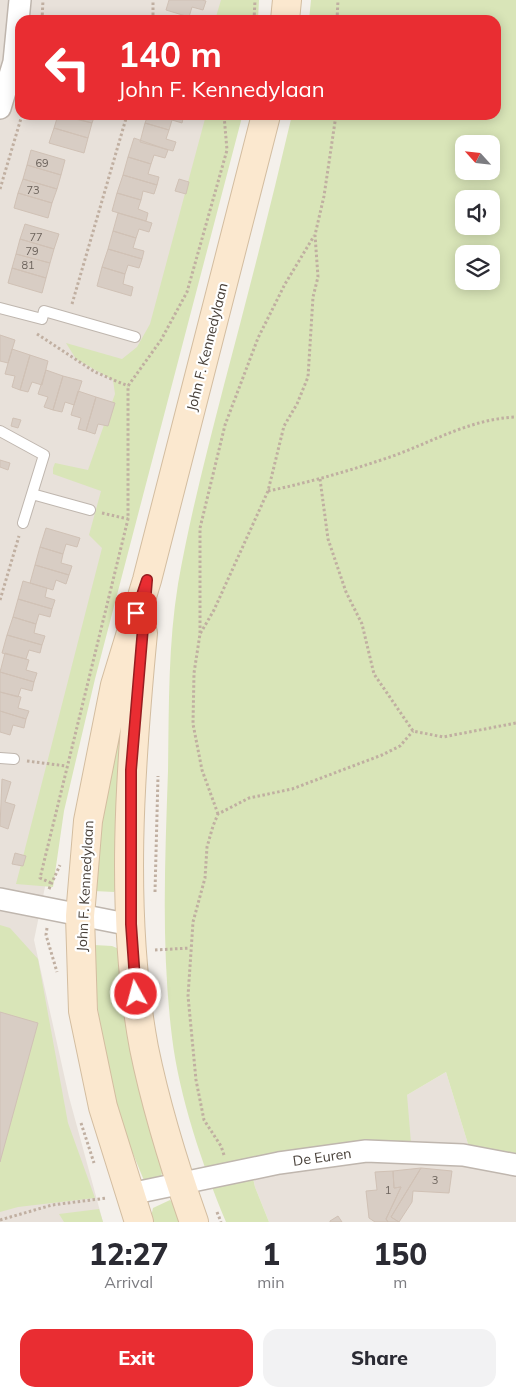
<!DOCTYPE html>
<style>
body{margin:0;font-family:Mulish,sans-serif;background:#f2f2f3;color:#2b2b33;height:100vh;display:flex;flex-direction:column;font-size:19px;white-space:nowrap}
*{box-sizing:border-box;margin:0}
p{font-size:16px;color:#7c7c81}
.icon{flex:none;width:28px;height:28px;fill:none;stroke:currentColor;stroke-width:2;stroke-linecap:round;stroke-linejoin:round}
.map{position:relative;height:1222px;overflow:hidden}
.sheet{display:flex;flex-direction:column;background:#fff;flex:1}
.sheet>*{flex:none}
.banner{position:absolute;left:15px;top:15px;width:486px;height:105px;border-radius:15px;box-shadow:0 2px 12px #0003;background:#e92d32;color:#fff;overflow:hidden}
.needle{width:32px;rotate:297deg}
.fabs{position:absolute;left:455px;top:135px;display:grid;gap:10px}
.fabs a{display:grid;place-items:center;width:45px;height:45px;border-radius:10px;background:#fff;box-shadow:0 2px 12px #0003;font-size:25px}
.pin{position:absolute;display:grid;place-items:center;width:42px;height:42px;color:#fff;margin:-21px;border-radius:10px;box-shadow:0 2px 8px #0006}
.me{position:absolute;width:55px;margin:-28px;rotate:353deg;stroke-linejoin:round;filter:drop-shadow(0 0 4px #0008)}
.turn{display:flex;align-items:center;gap:18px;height:105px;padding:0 20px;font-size:22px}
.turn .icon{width:65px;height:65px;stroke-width:2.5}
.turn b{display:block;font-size:35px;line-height:42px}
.eta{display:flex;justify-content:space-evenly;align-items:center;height:85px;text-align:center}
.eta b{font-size:30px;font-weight:800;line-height:35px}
.primary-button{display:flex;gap:10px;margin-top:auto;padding:10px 20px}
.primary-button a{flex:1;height:58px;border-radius:15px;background:#e92d32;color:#fff;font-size:20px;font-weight:800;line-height:58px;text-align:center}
.primary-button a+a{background:#f2f2f3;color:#2b2b33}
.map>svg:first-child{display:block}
.residential{fill:#e8e1da}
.green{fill:#d9e5b8;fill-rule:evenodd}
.building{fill:#d8cdc4;stroke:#d0c1b5}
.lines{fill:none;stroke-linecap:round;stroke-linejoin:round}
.lane-casing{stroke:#bfb6ae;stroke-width:12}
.street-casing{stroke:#bfb6ae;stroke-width:24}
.secondary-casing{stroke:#d3bda0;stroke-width:30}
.path{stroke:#c0afa1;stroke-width:3;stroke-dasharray:2.5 2.5;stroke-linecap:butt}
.lane{stroke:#fff;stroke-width:10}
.street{stroke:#fff;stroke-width:21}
.secondary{stroke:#fbe8cf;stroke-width:28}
.route-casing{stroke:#971d20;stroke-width:12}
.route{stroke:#e92d32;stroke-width:9}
.labels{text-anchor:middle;stroke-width:4.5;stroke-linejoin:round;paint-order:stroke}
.number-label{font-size:11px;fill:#6c635c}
.street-label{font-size:14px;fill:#484039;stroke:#fff}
</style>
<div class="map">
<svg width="516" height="1222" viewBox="0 0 516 1222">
<rect width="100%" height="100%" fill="#f4f0eb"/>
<!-- residential -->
<path class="residential" d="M0 0H246L248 20H20V115H228L145 404 34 940 69 1097 103 1222H0Z
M446 1072 468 1144 467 1151 516 1163V1222H269L255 1187 250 1164 407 1095Z"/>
<!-- green -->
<path class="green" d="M221 0H259L258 20H215Z
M311 0H516V1163L466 1151 468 1144 446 1072 407 1095 411 1143 250 1165 255 1187 269 1222H226C203 1167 179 1096 172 1037 161 949 165 859 168 771 169 709 168 645 178 584 190 516 207 451 224 385 248 295 271 205 292 115H496V20H309ZM464 144H491V171H464ZM464 199H491V226H464ZM464 254H491V281H464Z
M206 115 242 117 95 679 64 811 53 887 16 884 102 548 89 535 101 491 53 474V468L55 463 88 470 115 394 113 380 76 359 66 343 122 359 137 347 150 324Z
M117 740 121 741 117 885 114 892 94 891V842Z
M0 925 10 928 38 959 68 1123 95 1198 18 1207 0 1212Z
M94 945 112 946 126 952V1002L146 1114 163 1167 161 1178 145 1183C137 1163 128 1143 121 1123 103 1065 95 1004 94 945Z
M170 1200 175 1206 181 1222H153L151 1217 153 1208Z
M99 1209 103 1222H64L59 1214Z"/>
<!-- building -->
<path class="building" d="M169 0H202L206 1 203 10 192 7 189 17 166 10Z
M58 115 92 123 88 138 54 128Z
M64 115H95L92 123Z
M148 115H184L182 123 172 120 169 130 145 123Z
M145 123 169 130 166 139 176 142 173 151 140 142Z
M54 128 88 138 84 153 49 143Z
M134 138 168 150 165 158 154 155 151 164 128 157Z
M31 150 65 160 61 175 27 165Z
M128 157 151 164 148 174 159 177 157 185 123 175Z
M27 165 61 175 57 189 23 179Z
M123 175 157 185 154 194 143 191 141 200 117 193Z
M23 179 57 189 52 203 18 193Z
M179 179 189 182 186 194 175 191Z
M18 193 52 203 48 218 14 208Z
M117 193 141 200 138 209 148 213 146 221 112 211Z
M118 213 152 223 149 232 139 229 136 238 113 231Z
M25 224 59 234 54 249 20 239Z
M113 231 136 238 133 248 144 251 142 259 108 249Z
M20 239 54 249 50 263 16 254Z
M108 249 142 259 139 268 128 265 125 274 102 267Z
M16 254 50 263 46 278 12 268Z
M102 267 125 274 123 284 133 287 131 296 97 286Z
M12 268 46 278 42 293 8 283Z
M0 335 15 340 8 363 0 361Z
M12 349 30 355 20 390 12 387 15 376 5 374Z
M30 355 48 361 42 385 32 382 28 392 20 390Z
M46 370 63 376 53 410 44 407 48 397 38 394Z
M63 376 82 381 74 405 65 402 62 412 53 410Z
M78 391 96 397 86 431 78 429 81 418 71 415Z
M96 397 115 403 108 426 98 424 95 434 86 431Z
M13 418 21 420 18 428 11 426Z
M0 460 10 463 8 470 0 467Z
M46 528 80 538 77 547 66 544 63 554 40 547Z
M40 547 63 554 61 563 72 566 69 575 35 565Z
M35 565 69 575 66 584 56 580 53 590 30 583Z
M23 581 47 588 45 597 55 600 52 609 18 599Z
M18 599 52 609 50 617 39 614 36 624 13 617Z
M13 617 36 624 34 633 45 636 42 645 7 635Z
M7 635 42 645 40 653 29 650 26 659 2 653Z
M5 653 29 660 26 670 37 673 34 682 0 672Z
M0 672 34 682 32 691 21 688 18 697 0 692Z
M0 692 21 697 18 708 29 711 26 719 0 711Z
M0 711 26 719 24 728 13 725 10 735 0 732Z
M2 779 11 782 5 802 15 805 8 829 0 826Z
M15 853 26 856 23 866 12 864Z
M0 1012 38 1023 0 1162Z
M421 1168 391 1217 399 1222H388L386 1219 401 1187 394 1188 393 1171Z
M421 1168 452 1171 449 1193 413 1191 412 1202 399 1222 391 1217Z
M393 1171 394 1188 401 1187 386 1219 388 1222H375L369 1218 366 1191 377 1190 375 1172Z
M338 1216 342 1222H330V1221Z"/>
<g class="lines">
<!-- lane casing -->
<g class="lane-casing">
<path id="lane" d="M0 308 42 319 44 311 135 337
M0 431 44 455 23 523
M32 494 90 510
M0 758 14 759"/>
</g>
<!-- street casing -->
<g class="street-casing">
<path id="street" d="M0 108 14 62 20 0
M0 899 131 925
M130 1194 279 1163 366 1151 463 1155 516 1165"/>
</g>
<!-- secondary casing -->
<g class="secondary-casing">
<path id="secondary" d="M285 20 287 0
M143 633C130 768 119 914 144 1048 156 1107 174 1165 194 1222
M139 1222 103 1107 83 1011 80 916 88 821 115 685 147 580 266 115"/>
</g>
<!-- path -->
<path class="path" d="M42 20 43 0
M153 20V0
M254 20 255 0
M337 20 338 0
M0 189 22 115
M72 304 127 115
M37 334 95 372 128 386
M320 479 328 539 346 592 362 624 374 674 413 731 443 737 516 723
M268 491C311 482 352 470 393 456 434 441 471 419 516 417
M102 513 128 519
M0 600 19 536
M200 633V528L225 425 258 338 285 284 314 236
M27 761 66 766
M218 814 202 770 193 724 194 673 200 634 214 610 268 491 284 426 297 404 308 377 313 297 318 277 315 235 324 196 336 115
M51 883 40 878 128 519V386L161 340 187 292 227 150 224 115
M49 889 60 865
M155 892 158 776
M47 928 46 935 57 972
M155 950 190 948
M81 1123 94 1163
M224 1155 221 1146 204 1120 196 1080 188 996 193 922 205 878 207 847 213 826 218 814 249 798 292 789 382 755 400 746 413 731
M217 1212 221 1222
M0 1220 52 1205 107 1198"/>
<!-- lane -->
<use href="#lane" class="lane"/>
<!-- street -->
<use href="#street" class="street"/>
<!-- secondary -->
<use href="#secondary" class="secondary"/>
</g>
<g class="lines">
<!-- route casing -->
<g class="route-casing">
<path id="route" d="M136 613 147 580 131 770V924L136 994"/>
</g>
<!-- route -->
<use href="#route" class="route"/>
</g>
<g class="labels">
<!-- number labels -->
<g class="number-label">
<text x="42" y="167">69</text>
<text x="33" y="194">73</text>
<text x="36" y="241">77</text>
<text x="32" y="255">79</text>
<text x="28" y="269">81</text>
<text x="435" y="1184">3</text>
<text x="388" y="1194">1</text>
</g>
<!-- street labels -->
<g class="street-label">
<text transform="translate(207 347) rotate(-76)" y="5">John F. Kennedylaan</text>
<text transform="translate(85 886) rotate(-87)" y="5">John F. Kennedylaan</text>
<text transform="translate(322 1157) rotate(-8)" y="5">De Euren</text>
</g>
</g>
</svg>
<div class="fabs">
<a><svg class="needle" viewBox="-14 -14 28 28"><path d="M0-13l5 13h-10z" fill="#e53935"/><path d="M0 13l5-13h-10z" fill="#7c7c81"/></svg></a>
<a><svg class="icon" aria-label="sound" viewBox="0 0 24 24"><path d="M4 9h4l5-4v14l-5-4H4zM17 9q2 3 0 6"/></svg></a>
<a><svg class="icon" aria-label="layers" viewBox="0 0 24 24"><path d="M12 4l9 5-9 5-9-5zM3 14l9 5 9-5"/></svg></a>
</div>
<div class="pin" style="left:136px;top:613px;background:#d93025"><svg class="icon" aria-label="arrive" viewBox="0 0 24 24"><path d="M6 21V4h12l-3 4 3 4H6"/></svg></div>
<svg class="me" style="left:136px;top:994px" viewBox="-20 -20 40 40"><circle r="17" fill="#e92d32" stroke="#fff" stroke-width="3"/><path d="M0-11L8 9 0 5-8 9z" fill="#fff"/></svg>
<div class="banner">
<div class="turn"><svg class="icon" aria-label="left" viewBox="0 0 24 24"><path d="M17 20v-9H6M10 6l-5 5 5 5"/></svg><div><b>140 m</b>John F. Kennedylaan</div></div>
</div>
</div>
<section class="sheet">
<div class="eta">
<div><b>12:27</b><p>Arrival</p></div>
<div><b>1</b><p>min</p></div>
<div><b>150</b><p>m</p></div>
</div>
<div class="primary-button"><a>Exit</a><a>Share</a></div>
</section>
